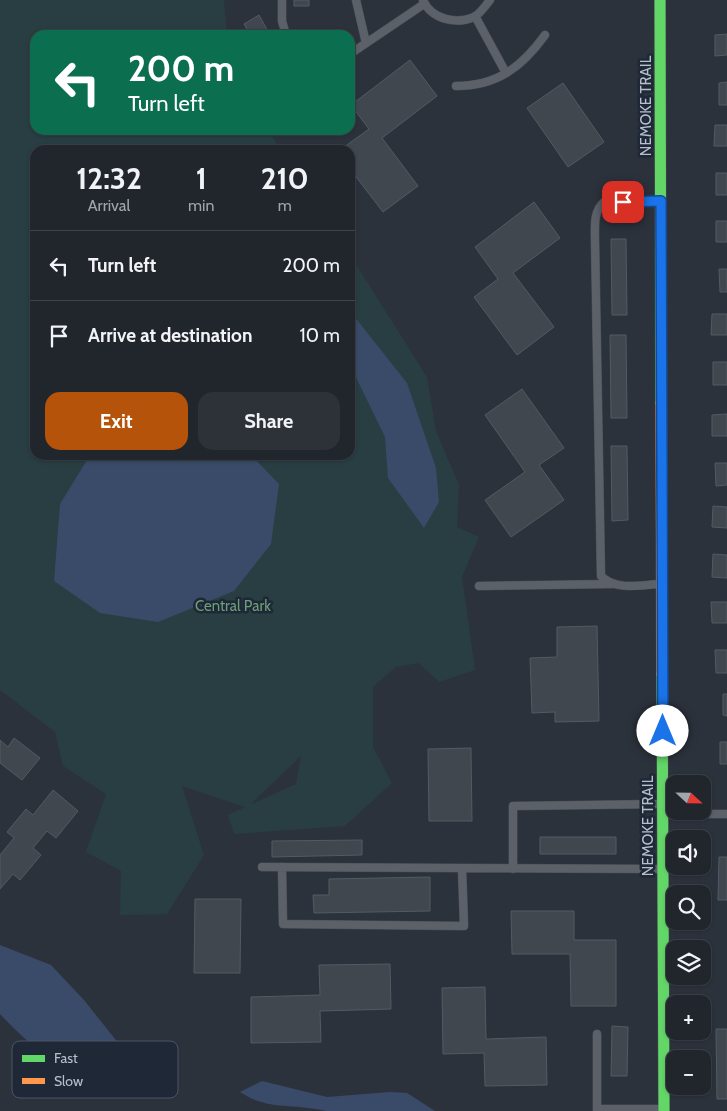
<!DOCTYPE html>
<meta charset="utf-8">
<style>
body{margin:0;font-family:Cabin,sans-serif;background:#2d3239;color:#f1f3f6;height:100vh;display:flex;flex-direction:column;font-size:19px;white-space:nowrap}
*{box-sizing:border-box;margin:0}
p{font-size:16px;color:#a2a5aa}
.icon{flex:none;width:28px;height:28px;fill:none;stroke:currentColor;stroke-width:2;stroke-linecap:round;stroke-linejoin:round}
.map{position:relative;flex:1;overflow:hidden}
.drawer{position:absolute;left:30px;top:145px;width:325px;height:315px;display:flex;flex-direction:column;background:#21262d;border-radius:15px;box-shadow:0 1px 4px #0004,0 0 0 1px #3e4349}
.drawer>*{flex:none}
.top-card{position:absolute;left:30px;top:30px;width:325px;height:105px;border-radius:15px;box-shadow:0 1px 4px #0004,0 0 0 1px #3e4349;background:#0b6e4f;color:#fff;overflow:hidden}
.needle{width:32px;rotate:112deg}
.tools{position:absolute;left:666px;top:775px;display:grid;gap:10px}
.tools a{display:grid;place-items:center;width:45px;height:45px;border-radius:10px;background:#21262d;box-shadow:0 1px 4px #0004,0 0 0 1px #3e4349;font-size:25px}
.pin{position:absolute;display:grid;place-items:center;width:42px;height:42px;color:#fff;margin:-21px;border-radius:10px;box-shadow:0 2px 8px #0006}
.me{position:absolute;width:55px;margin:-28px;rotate:0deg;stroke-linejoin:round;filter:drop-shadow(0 0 4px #0008)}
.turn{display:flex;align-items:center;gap:18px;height:105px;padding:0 15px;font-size:22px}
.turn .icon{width:65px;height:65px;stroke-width:2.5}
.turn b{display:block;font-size:35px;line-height:42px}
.eta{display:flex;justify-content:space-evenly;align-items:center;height:85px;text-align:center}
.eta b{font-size:30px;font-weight:700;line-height:35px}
.cta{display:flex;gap:10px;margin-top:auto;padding:10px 15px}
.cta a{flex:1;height:58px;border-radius:15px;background:#b45309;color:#fff;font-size:20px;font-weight:700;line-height:58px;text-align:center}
.cta a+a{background:#2d3239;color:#f1f3f6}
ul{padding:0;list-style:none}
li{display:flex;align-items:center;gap:15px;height:70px;padding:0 15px;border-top:1px solid #3e4349}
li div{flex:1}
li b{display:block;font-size:19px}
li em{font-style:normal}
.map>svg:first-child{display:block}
.green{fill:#283e43;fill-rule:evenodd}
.water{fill:#394b68}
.building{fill:#41474f;stroke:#545a63}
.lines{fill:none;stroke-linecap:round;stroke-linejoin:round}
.lane-casing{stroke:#4a4e56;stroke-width:9}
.fast-casing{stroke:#4a4e56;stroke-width:12}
.slow-casing{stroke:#4a4e56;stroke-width:12}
.lane{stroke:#5c6169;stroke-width:8}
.fast{stroke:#63d668;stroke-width:11}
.slow{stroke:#ff974d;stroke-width:11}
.route-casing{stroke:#114b97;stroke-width:12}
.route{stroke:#1a73e8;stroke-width:9}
.labels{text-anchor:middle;stroke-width:5;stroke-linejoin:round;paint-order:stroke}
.street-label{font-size:15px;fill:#b6bfcc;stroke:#1e2837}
.park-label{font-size:15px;fill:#6c9e78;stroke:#1e2837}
.key{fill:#1e2837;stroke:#4c5564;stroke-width:1}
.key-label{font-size:14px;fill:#b6bfcc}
</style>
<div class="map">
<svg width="727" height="1111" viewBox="0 0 727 1111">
<rect width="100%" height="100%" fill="#2c323c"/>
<!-- green -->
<path class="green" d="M0 0H224L227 35H35V130H268L281 150H35V455H350V255L427 377 436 431 459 485 457 527 479 537 462 577 475 670 439 682 419 663 396 667 373 687V747L392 783 345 826 234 834 228 815 245 807 182 786 204 855 167 914 120 915 121 871 86 852 106 794 63 766 55 732 0 690ZM301 756 296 784 252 804V803Z"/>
<!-- water -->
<path class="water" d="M350 311 407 383 436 468 439 502 424 528 388 478 385 437 350 365Z
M90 455H251L279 484 271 544 234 591 158 622 100 613 54 581 60 504Z
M0 945 51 965 84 1000 115 1039 131 1063 118 1080 100 1088C59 1069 30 1046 0 1014Z
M262 1081 327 1097 390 1092 407 1093 435 1111H326C292 1103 268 1111 240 1092Z"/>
<!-- building -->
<path class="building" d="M294 0H309V6H294Z
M259 15 270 35H250L244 24Z
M727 34V55L715 56V35Z
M410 60 437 96 382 138 418 186 383 212 350 169V150H340L369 129 351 105Z
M727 82V105H719V83Z
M563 83 604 142 568 167 527 108Z
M715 125H727V146H714Z
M716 173H727V195H716Z
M534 202 560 238 513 273 554 327 517 355 474 297 498 279 475 247Z
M716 221H727V242H716Z
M611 239H626L627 315H612Z
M719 269H727V292H720Z
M712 314H727V335H711Z
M610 335H626L627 418H611Z
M713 362H727V385H713Z
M522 389 564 448 539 465 564 500 511 537 485 500 525 472 485 415Z
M727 414V436H712V415Z
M611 446H627L628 520 612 521Z
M715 463H727V485L716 486Z
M713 506 727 507V528L712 527Z
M713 554 727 555V578L712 577Z
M711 602H727V623H712Z
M597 626 599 721 555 722V712L532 713 530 658 557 657V627Z
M715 650H727V673H716Z
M723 694H727V716L723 715Z
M14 738 40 758 22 780 0 763V740L8 747Z
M720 742H727V764H720Z
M471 748 472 821H429L428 749Z
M53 790 78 811 56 838 47 831 33 848 41 855 20 880 13 874 0 889V855L14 838 7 832 26 809 33 815Z
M540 837H616V854H540Z
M362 840V855L272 857V841Z
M719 857H727V900H718Z
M430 877V911L314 913 313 895H329V879Z
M195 899H241L240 973H194Z
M511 911H574V940H616V1006H571L570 954H512Z
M390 964 391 1009 320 1011 321 1042 251 1043V997L320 995 319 965Z
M485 987 486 1039 546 1037 547 1085 485 1086 484 1053 443 1054 442 988Z
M612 1026 628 1027 627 1076H611Z
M716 1029H727V1099H717Z"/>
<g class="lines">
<!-- lane casing -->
<g class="lane-casing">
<path id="lane" d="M282 0V21L286 35
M356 0 366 43
M423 0C431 19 456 25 474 17 480 14 486 5 490 0
M475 16 506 73
M350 54 424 4
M456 86C497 86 522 67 545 35
M659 201 604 202C593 211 595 228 595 241L601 576C616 591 640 585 659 584
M479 586 612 584
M665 814H727
M262 867 662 869
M282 867 283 924 464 926 462 869
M513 869V806L661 804
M597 1109H662
M597 1111V1034"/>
</g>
<!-- fast casing -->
<g class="fast-casing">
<path id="fast" d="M660 0 661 403
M662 674 664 1111"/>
</g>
<!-- slow casing -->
<g class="slow-casing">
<path id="slow" d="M661 403 662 674"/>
</g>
<!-- lane -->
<use href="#lane" class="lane"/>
<!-- fast -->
<use href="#fast" class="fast"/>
<!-- slow -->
<use href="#slow" class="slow"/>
</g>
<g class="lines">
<!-- route casing -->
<g class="route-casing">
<path id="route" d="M623 202 661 201 663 731"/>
</g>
<!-- route -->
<use href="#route" class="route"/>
</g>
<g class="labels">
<!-- street labels -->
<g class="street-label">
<text transform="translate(646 106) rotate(-90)" y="5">NEMOKE TRAIL</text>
<text transform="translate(648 826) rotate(-90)" y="5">NEMOKE TRAIL</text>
</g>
<!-- park labels -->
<g class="park-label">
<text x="233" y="611">Central Park</text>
</g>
</g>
<!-- legend -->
<rect x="12" y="1041" width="166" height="57" rx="8" class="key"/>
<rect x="22" y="1055" width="23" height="7" fill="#63d668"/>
<rect x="22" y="1078" width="23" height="6" fill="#ff974d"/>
<g class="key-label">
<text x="54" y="1063">Fast</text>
<text x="54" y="1086">Slow</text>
</g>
</svg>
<div class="tools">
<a><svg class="needle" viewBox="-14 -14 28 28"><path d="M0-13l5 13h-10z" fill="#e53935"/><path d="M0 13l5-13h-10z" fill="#a2a5aa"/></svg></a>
<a><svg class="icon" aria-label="sound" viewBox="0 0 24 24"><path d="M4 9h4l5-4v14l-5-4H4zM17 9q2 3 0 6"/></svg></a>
<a><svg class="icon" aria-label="search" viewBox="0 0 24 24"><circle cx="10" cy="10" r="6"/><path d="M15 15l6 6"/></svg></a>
<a><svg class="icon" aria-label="layers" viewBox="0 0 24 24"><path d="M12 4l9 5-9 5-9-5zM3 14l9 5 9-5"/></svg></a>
<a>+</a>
<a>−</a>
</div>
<div class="pin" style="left:623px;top:202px;background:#d93025"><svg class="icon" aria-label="arrive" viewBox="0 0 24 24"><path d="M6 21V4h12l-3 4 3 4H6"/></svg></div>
<svg class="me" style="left:663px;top:731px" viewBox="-20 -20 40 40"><circle r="19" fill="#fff"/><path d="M0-13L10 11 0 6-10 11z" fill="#1a73e8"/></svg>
<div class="top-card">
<div class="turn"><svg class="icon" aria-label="left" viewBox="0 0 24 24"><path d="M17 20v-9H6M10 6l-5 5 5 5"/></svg><div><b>200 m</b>Turn left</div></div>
</div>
<section class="drawer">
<div class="eta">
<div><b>12:32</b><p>Arrival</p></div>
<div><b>1</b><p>min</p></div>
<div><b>210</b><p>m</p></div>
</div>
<ul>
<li><svg class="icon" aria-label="left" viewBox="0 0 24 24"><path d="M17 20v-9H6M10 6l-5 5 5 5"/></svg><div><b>Turn left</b></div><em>200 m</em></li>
<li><svg class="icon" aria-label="arrive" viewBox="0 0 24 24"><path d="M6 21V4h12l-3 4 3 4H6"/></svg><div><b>Arrive at destination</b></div><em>10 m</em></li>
</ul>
<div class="cta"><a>Exit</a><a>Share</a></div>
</section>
</div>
